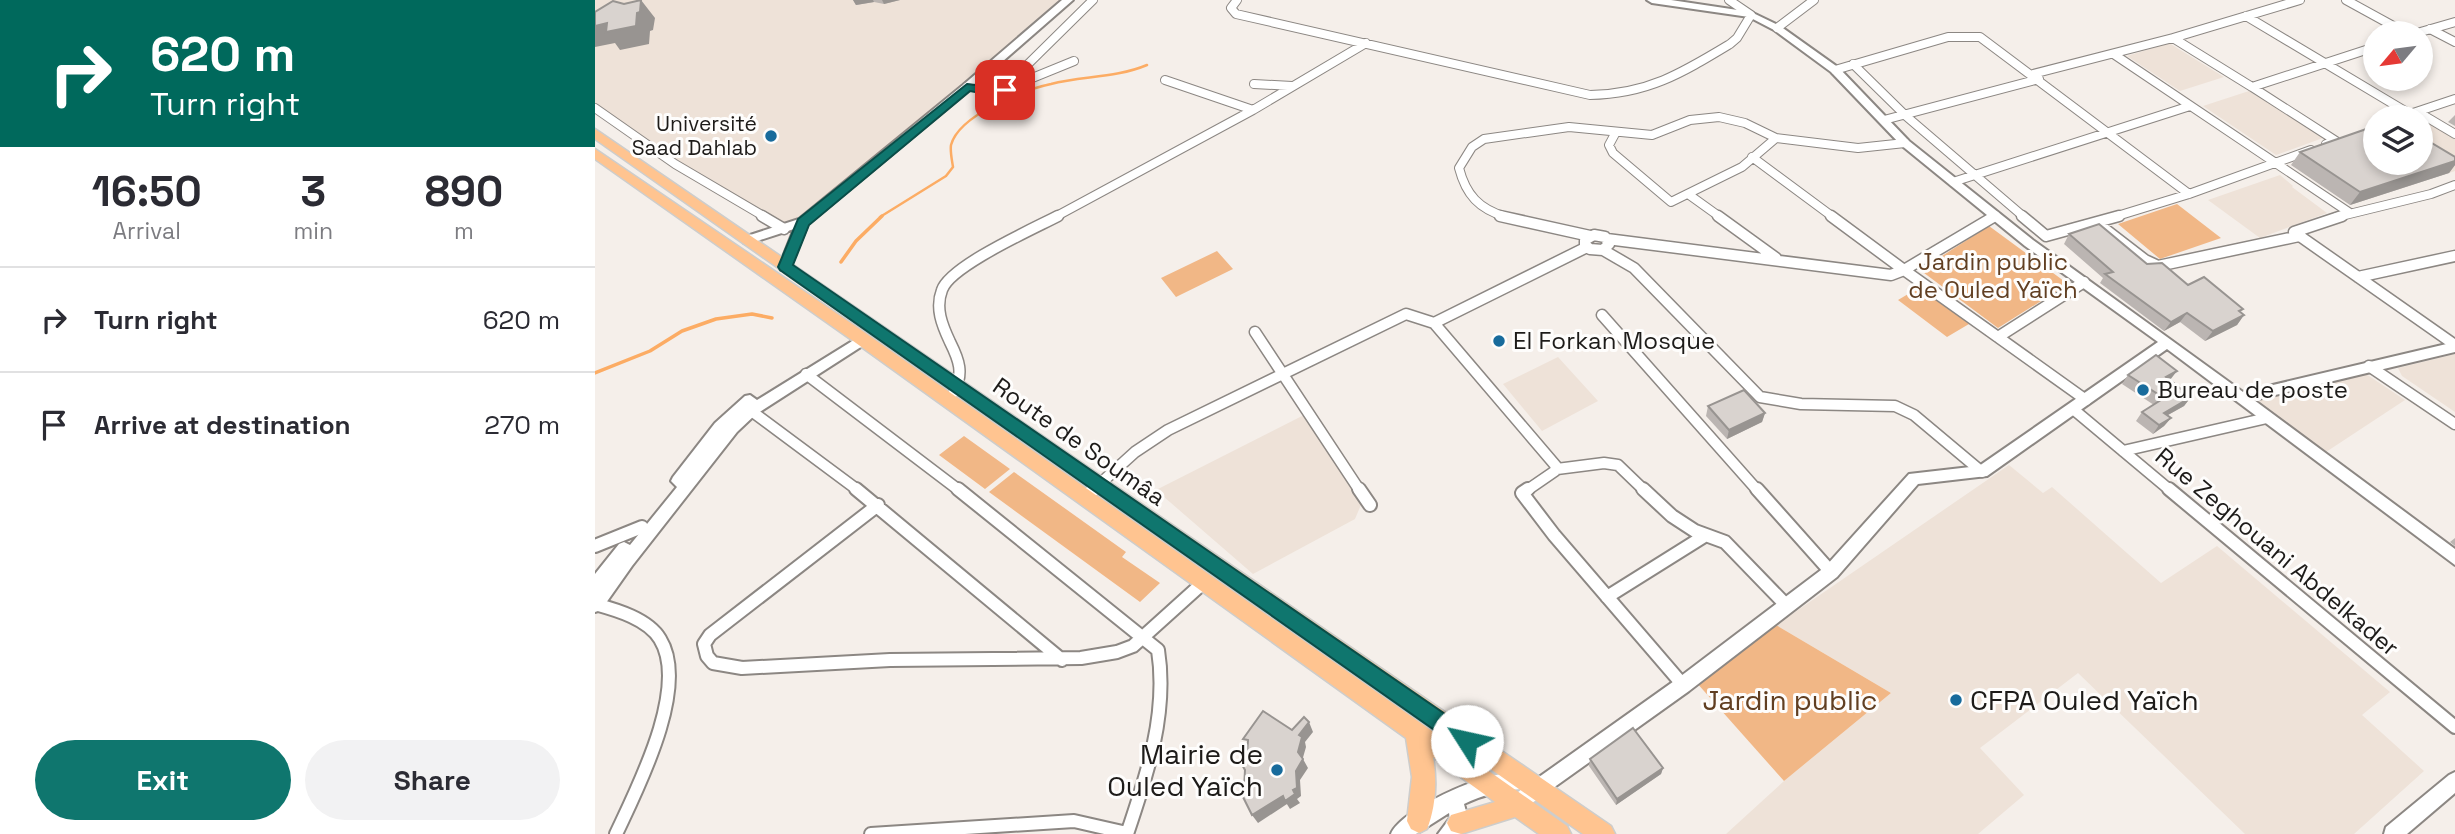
<!DOCTYPE html>
<meta charset="utf-8">
<style>
body{margin:0;font-family:"Space Grotesk",sans-serif;background:#f2f2f3;color:#2b2b33;height:100vh;display:flex;flex-direction:column;font-size:26px;white-space:nowrap}
*{box-sizing:border-box;margin:0}
p{font-size:23px;color:#7c7c81}
.icon{flex:none;width:38px;height:38px;fill:none;stroke:currentColor;stroke-width:2;stroke-linecap:round;stroke-linejoin:round}
.map{position:relative;flex:1;overflow:hidden}
.panel{display:flex;flex-direction:column;background:#fff;width:595px}
.panel>*{flex:none}
.top-card{background:#00695c;color:#fff;overflow:hidden}
.needle{width:46px;rotate:241deg}
.controls{position:absolute;left:1768px;top:21px;display:grid;gap:14px}
.controls a{display:grid;place-items:center;width:70px;height:70px;border-radius:50%;background:#fff;box-shadow:0 4px 10px #0003;font-size:35px}
.pin{position:absolute;display:grid;place-items:center;width:60px;height:60px;color:#fff;margin:-30px;border-radius:14px;box-shadow:0 4px 10px #0006}
.me{position:absolute;width:77px;margin:-38px;rotate:305deg;stroke-linejoin:round;filter:drop-shadow(0 0 5px #0008)}
.turn{display:flex;align-items:center;gap:24px;height:147px;padding:0 35px;font-size:32px}
.turn .icon{width:91px;height:91px;stroke-width:2.5}
.turn b{display:block;font-size:49px;line-height:60px}
.eta{display:flex;justify-content:space-evenly;align-items:center;height:119px;text-align:center}
.eta b{font-size:42px;font-weight:700;line-height:49px}
.action{display:flex;gap:14px;margin-top:auto;padding:14px 35px}
.action a{flex:1;height:80px;border-radius:42px;background:#0f766e;color:#fff;font-size:28px;font-weight:700;line-height:80px;text-align:center}
.action a+a{background:#f2f2f3;color:#2b2b33}
ul{padding:0;list-style:none}
li{display:flex;align-items:center;gap:21px;height:105px;padding:0 35px;border-top:2px solid #e1e1e2}
li div{flex:1}
li b{display:block;font-size:26px}
li em{font-style:normal}
main{display:flex;flex:1;min-height:0}
.map>svg:first-child{display:block}
.built{fill:#eee2d8}
.green{fill:#f1b786}
.lines{fill:none;stroke-linecap:round;stroke-linejoin:round}
.stream-far1{stroke:#fcac64;stroke-width:2.5}
.stream{stroke:#fcac64;stroke-width:3.5}
.minor-far2-casing{stroke:#8c8783;stroke-width:10}
.minor-far1-casing{stroke:#8c8783;stroke-width:13}
.minor-casing{stroke:#8c8783;stroke-width:16}
.tertiary-casing{stroke:#8c8783;stroke-width:4}
.trunk-casing{stroke:#cdcdcc;stroke-width:3}
.minor-far2{stroke:#fff;stroke-width:8}
.minor-far1{stroke:#fff;stroke-width:10}
.minor{stroke:#fff;stroke-width:12}
.tertiary{fill:#fff;fill-rule:evenodd}
.trunk{fill:#ffc490;fill-rule:evenodd}
.wall{fill:#bbb5b2}
.shaded-wall{fill:#989491}
.building{fill:#d9d3cf;stroke:#989491;stroke-width:2}
.route{fill:#0f766e;stroke:#0a4d48;stroke-width:2}
.poi-dot{fill:#186b9c;stroke:#fefdfc;stroke-width:2.5}
.labels{text-anchor:middle;stroke-width:6;stroke-linejoin:round;paint-order:stroke}
.far-poi-label{font-size:21px;fill:#1d1b19;stroke:#fefdfc;text-anchor:end}
.park-label{font-size:24px;fill:#613f22;stroke:#fefdfc}
.poi-label{font-size:24px;fill:#1d1b19;stroke:#fefdfc;text-anchor:start}
.street-label{font-size:24px;fill:#1d1b19;stroke:#fefdfc}
.near-park-label{font-size:28px;fill:#613f22;stroke:#fefdfc}
.near-poi-label{font-size:28px;fill:#1d1b19;stroke:#fefdfc;text-anchor:start}
</style>
<main>
<section class="panel">
<div class="top-card">
<div class="turn"><svg class="icon" aria-label="right" viewBox="0 0 24 24"><path d="M7 20v-9h11M14 6l5 5-5 5"/></svg><div><b>620 m</b>Turn right</div></div>
</div>
<div class="eta">
<div><b>16:50</b><p>Arrival</p></div>
<div><b>3</b><p>min</p></div>
<div><b>890</b><p>m</p></div>
</div>
<ul>
<li><svg class="icon" aria-label="right" viewBox="0 0 24 24"><path d="M7 20v-9h11M14 6l5 5-5 5"/></svg><div><b>Turn right</b></div><em>620 m</em></li>
<li><svg class="icon" aria-label="arrive" viewBox="0 0 24 24"><path d="M6 21V4h12l-3 4 3 4H6"/></svg><div><b>Arrive at destination</b></div><em>270 m</em></li>
</ul>
<div class="action"><a>Exit</a><a>Share</a></div>
</section>
<div class="map">
<svg width="1860" height="834" viewBox="0 0 1860 834">
<rect width="100%" height="100%" fill="#f5efea"/>
<!-- built -->
<path class="built" d="M0 0H473L208 222 189 229 0 108Z
M1574 43 1629 77 1585 91 1532 56Z
M1654 91 1728 138 1681 155 1608 106Z
M1828 119 1860 138V171L1854 173 1825 155V120Z
M1685 175 1698 186 1697 187 1732 213 1665 238 1613 200Z
M1860 354V412L1807 376 1803 368Z
M963 357 1003 401 947 431 908 384Z
M1768 372 1810 400 1731 452 1659 399Z
M709 415 768 500 760 519 658 574 561 490Z
M1414 465 1448 493 1457 487 1566 583 1622 546 1795 692 1767 715 1829 771 1759 834H1650L1483 673 1385 748 1429 795 1383 834H1131L1189 781 1296 693 1181 625Z"/>
<!-- green -->
<path class="green" d="M1582 204 1626 238 1565 259 1523 224Z
M1394 226 1473 284 1403 328 1325 270Z
M622 251 638 269 581 297 566 278Z
M1325 287 1374 324 1352 337 1303 300Z
M369 436 415 469 390 489 344 455Z
M419 472 531 552 527 557 565 583 545 602 394 492Z
M1181 625 1296 693 1189 781 1101 682Z"/>
<g class="lines">
<!-- stream-far1 -->
<path class="stream-far1" d="M285 217 351 176 358 167C357 160 355 152 356 145 364 115 428 90 456 84 488 76 521 78 552 65"/>
<!-- stream -->
<path class="stream" d="M246 262 261 241 287 216
M0 373 55 351 87 331 121 319 157 314 177 318"/>
<!-- minor-far2 casing -->
<g class="minor-far2-casing">
<path id="minor-far2" d="M642 0 636 8 641 14 995 95C1053 94 1087 73 1135 44L1142 38 1156 15 1134 0
M1751 0 1811 33
M1651 16 1815 114
M1182 28 1219 0
M1835 29 1860 42
M1822 33 1860 22
M1520 55 1755 213
M1258 64 1311 116 1429 217
M1240 70 1353 37H1385L1594 194
M1438 74 1578 38
M385 75 406 79 428 69 498 0
M570 80 658 110
M659 84 697 86
M372 87H415L479 61
M1657 87 1578 38 1705 0
M0 108 80 164 170 217
M1823 112 1860 134
M1809 116 1860 99
M1289 120 1444 79
M1021 132 1014 145 1018 153 1076 202 1147 167 1181 138 1263 148 1310 143
M1731 144 1741 141 1657 87 1780 47
M1157 157 1238 217
M1358 182 1595 106
M1093 194 1125 217
M460 217 658 110 771 43
M911 217C884 209 871 195 864 168L877 147 889 139 974 127 1057 135 1095 120 1124 117 1150 123 1181 138
M1398 217 1400 216
M1519 217 1594 194 1716 150
M1742 217 1836 194 1860 185"/>
</g>
<!-- minor-far1 casing -->
<g class="minor-far1-casing">
<path id="minor-far1" d="M167 216 189 229
M905 216 995 236
M1123 216 1181 258
M1236 216 1309 270 1400 216
M1427 216 1451 236 1524 216
M1747 216 1699 232 1860 345
M1502 223 1550 260 1563 266 1704 236
M999 235 1010 237 1014 244 1008 250 995 249 990 245V240Z
M1012 239 1296 275 1309 270 1491 400
M1008 250 1039 268 1165 397 1206 404 1300 406 1319 415 1387 472
M1763 277 1860 256
M1007 315 1163 491
M839 323 992 247
M660 332 765 491
M1403 337 1489 282
M1774 366 1860 424
M211 374 365 491
M359 392C369 373 364 360 355 342 347 325 340 308 347 290 355 266 438 229 463 216
M151 407 264 491
M1478 409 1576 491
M1528 451 1672 418
M962 469 1009 463 1023 465 1050 491
M497 491 540 452 573 430 811 314 839 323 961 466 960 471 931 491"/>
</g>
<!-- minor casing -->
<g class="minor-casing">
<path id="minor" d="M261 489 467 660
M363 489 563 650C573 713 552 775 532 834
M764 489 775 505
M933 489 927 493 959 535 1088 685
M1048 489 1077 516 1100 531 1130 542 1191 605
M1162 489 1236 572
M1574 489 1860 727
M489 498 499 489
M283 505 115 635 109 644 112 656 118 663 147 668 295 660 486 658 522 652 538 646 609 582
M0 546 47 527
M1012 597 1111 535
M0 604C22 610 53 619 65 639 95 687 42 789 21 834
M276 834 479 821 532 833"/>
</g>
<!-- tertiary casing -->
<g class="tertiary-casing">
<path id="tertiary" d="M467 0H478L376 89 213 224 194 270H186L184 267 199 229 153 244 149 243 147 240 149 237 204 219 368 85Z
M1052 0H1076L1156 12 1185 26 1244 68 1314 141 1438 240 1648 392 1860 342V352L1659 400 1860 549V565L1572 349 1392 476 1323 484 1242 577 1094 691 926 811 920 814 914 811 911 805 914 799 927 789C906 790 888 795 869 804L873 819 866 834H843L855 818 854 813 821 834H796C806 808 907 762 935 774L937 782 1082 679 1230 567 1314 474 1384 466 1563 342 1430 246 1306 145 1236 72 1179 30 1154 17 1057 3Z
M267 335 272 337 274 340 272 343 160 415 142 432 37 566 6 610 0 612V574L24 544 29 542 35 545 82 487 76 481 78 477 120 423 150 396 155 395 162 400Z
M1860 772V793L1812 834H1789L1791 827 1854 775Z"/>
</g>
<!-- trunk casing -->
<g class="trunk-casing">
<path id="trunk" d="M0 129 1016 826 1020 834H988L0 139Z
M0 149 266 330 972 826 976 834H944L920 817 866 834 856 831 852 823 856 815 900 802 838 757C842 781 841 807 832 829L824 833 816 829 812 821 817 777 811 738 254 338 0 159Z"/>
</g>
<!-- minor-far2 -->
<use href="#minor-far2" class="minor-far2"/>
<!-- minor-far1 -->
<use href="#minor-far1" class="minor-far1"/>
<!-- minor -->
<use href="#minor" class="minor"/>
<!-- tertiary -->
<use href="#tertiary" class="tertiary"/>
<!-- trunk -->
<use href="#trunk" class="trunk"/>
</g>
<!-- wall -->
<path class="wall" d="M258 0H305L289 4 279 2 261 5Z
M1860 115V126L1853 122Z
M1705 152 1860 157V165L1854 173 1755 205 1696 165Z
M1474 234 1552 264 1649 315 1642 325 1610 341 1585 322 1569 331 1505 283 1508 278 1469 244Z
M1533 375 1596 397 1589 406 1573 415 1576 418 1569 426 1558 434 1541 421 1547 412 1559 405 1527 384Z
M1113 406 1170 413 1167 422 1132 439 1111 416Z
M1860 538V546L1855 542Z
M995 759 1068 768 1066 774 1021 805 994 766Z"/>
<!-- shaded-wall -->
<path class="shaded-wall" d="M46 0 60 18 58 30 55 31 54 44 25 50 20 43 0 47V26L42 13Z
M258 0H278L279 2 261 5Z
M287 0H305L289 4Z
M1860 161V165L1854 173 1755 205 1765 192Z
M1592 313 1585 322 1569 331 1576 322Z
M1649 315 1642 325 1610 341 1618 331Z
M1582 371 1575 380 1571 377Z
M1596 397 1589 406 1562 421 1569 413Z
M1170 413 1167 422 1132 439 1134 430Z
M1576 418 1569 426 1558 434 1564 425Z
M714 722 718 732 710 742 711 747 707 761 703 752 704 735Z
M708 759 713 768 705 780 706 796 702 799 705 803 695 809 690 801 698 790 701 771Z
M1068 768 1066 774 1021 805 1022 799Z
M688 796 692 804 663 823 657 815Z"/>
<!-- building -->
<path class="building" d="M46 0 45 12 42 13 41 26 11 32 12 23 0 26V12L18 1 29 4Z
M1780 126V163H1825V136L1860 157V161L1765 192 1705 152Z
M1504 224 1552 264 1567 263 1593 285 1609 277 1648 309 1644 311 1649 315 1618 331 1592 313 1576 322 1510 274 1518 272 1474 234Z
M1561 355 1582 371 1571 377 1596 397 1569 413 1576 418 1564 425 1547 412 1569 398 1533 375Z
M1149 390 1170 413 1134 430 1113 406Z
M668 711 697 730 709 717 714 722 704 735 707 737 703 752 708 759 701 771 702 788 698 790 700 794 690 801 688 796 657 815 645 791 649 788 650 770 646 763 652 755 653 740 648 739Z
M1038 728 1068 768 1022 799 995 759Z"/>
<!-- route -->
<path class="route" d="M372 84C384 86 409 85 416 90L396 95 375 91 214 225 198 265 879 734 882 741 879 748 872 751 865 748 185 270 183 267 203 219Z"/>
<!-- markers -->
<g class="poi-dot">
<circle cx="176" cy="136" r="7"/>
<circle cx="904" cy="341" r="7"/>
<circle cx="1548" cy="390" r="7"/>
<circle cx="1361" cy="700" r="7"/>
<circle cx="682" cy="770" r="7"/>
</g>
<g class="labels">
<!-- far-poi labels -->
<g class="far-poi-label">
<text x="162" y="131">Université<tspan x="162" dy="24">Saad Dahlab</tspan></text>
</g>
<!-- park labels -->
<g class="park-label">
<text x="1398" y="270">Jardin public<tspan x="1398" dy="28">de Ouled Yaïch</tspan></text>
</g>
<!-- poi labels -->
<g class="poi-label">
<text x="918" y="349">El Forkan Mosque</text>
<text x="1562" y="398">Bureau de poste</text>
</g>
<!-- street labels -->
<g class="street-label">
<text transform="translate(484 442) rotate(35)" y="8">Route de Soumâa</text>
<text transform="translate(1682 552) rotate(40)" y="8">Rue Zeghouani Abdelkader</text>
</g>
<!-- near-park labels -->
<g class="near-park-label">
<text x="1195" y="710">Jardin public</text>
</g>
<!-- near-poi labels -->
<g class="near-poi-label">
<text x="1375" y="710">CFPA Ouled Yaïch</text>
<text x="668" y="764" text-anchor="end">Mairie de<tspan x="668" dy="32">Ouled Yaïch</tspan></text>
</g>
</g>
</svg>
<div class="controls">
<a><svg class="needle" viewBox="-14 -14 28 28"><path d="M0-13l5 13h-10z" fill="#e53935"/><path d="M0 13l5-13h-10z" fill="#7c7c81"/></svg></a>
<a><svg class="icon" aria-label="layers" viewBox="0 0 24 24"><path d="M12 4l9 5-9 5-9-5zM3 14l9 5 9-5"/></svg></a>
</div>
<div class="pin" style="left:410px;top:90px;background:#d93025"><svg class="icon" aria-label="arrive" viewBox="0 0 24 24"><path d="M6 21V4h12l-3 4 3 4H6"/></svg></div>
<svg class="me" style="left:872px;top:741px" viewBox="-20 -20 40 40"><circle r="19" fill="#fff"/><path d="M0-13L10 11 0 6-10 11z" fill="#0f766e"/></svg>
</div>
</main>
